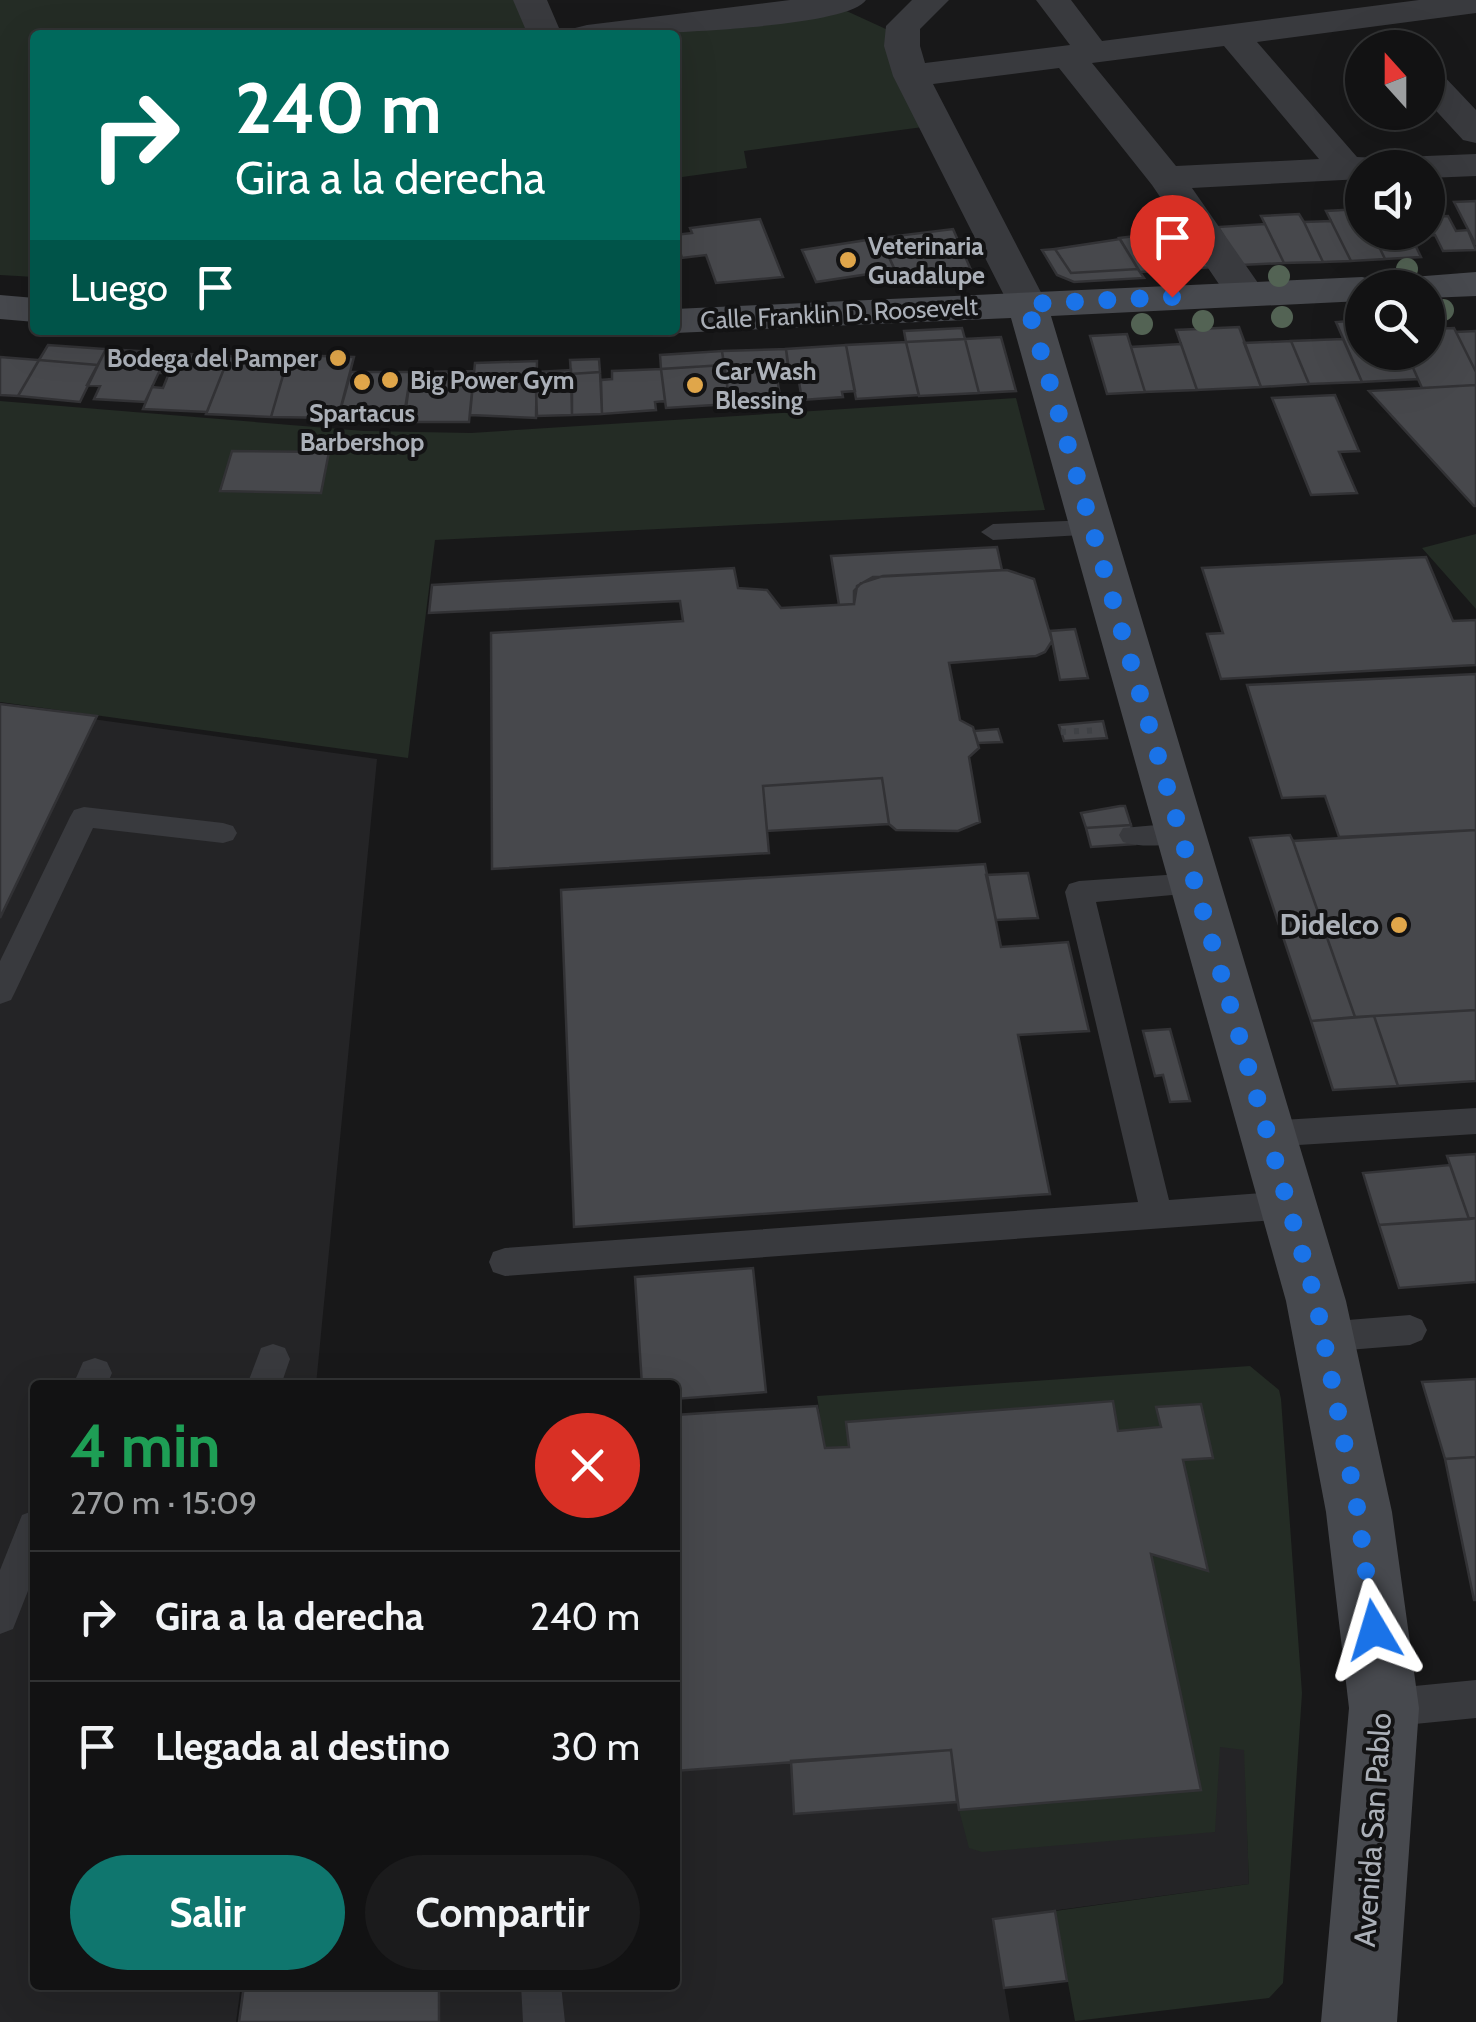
<!DOCTYPE html>
<html lang="es">
<meta charset="utf-8">
<style>
body{margin:0;font-family:Cabin,sans-serif;background:#1b1b1c;color:#f1f3f6;height:100vh;display:flex;flex-direction:column;font-size:38px;white-space:nowrap}
*{box-sizing:border-box;margin:0}
p{font-size:32px;color:#9c9ea0}
.icon{flex:none;width:55px;height:55px;fill:none;stroke:currentColor;stroke-width:2;stroke-linecap:round;stroke-linejoin:round}
.map{position:relative;flex:1;overflow:hidden}
.side{position:absolute;left:30px;top:1380px;width:650px;height:610px;display:flex;flex-direction:column;background:#121213;border-radius:10px;box-shadow:0 10px 40px #0002,0 0 0 2px #313233}
.side>*{flex:none}
.banner{position:absolute;left:30px;top:30px;width:650px;height:305px;border-radius:10px;box-shadow:0 10px 40px #0002,0 0 0 2px #313233;background:#00695c;color:#fff;overflow:hidden}
.needle{width:65px;rotate:339deg}
.controls{position:absolute;left:1345px;top:30px;display:grid;gap:20px}
.controls a{display:grid;place-items:center;width:100px;height:100px;border-radius:50%;background:#121213;box-shadow:0 10px 40px #0002,0 0 0 2px #313233;font-size:50px}
.pin{position:absolute;display:grid;place-items:center;width:85px;height:85px;color:#fff;margin:-102px -42px;border-radius:50% 50% 50% 0;rotate:-45deg;box-shadow:0 0 10px #0007}
.pin .icon{rotate:45deg}
.me{position:absolute;width:110px;margin:-55px;rotate:353deg;stroke-linejoin:round;filter:drop-shadow(0 0 8px #0008)}
.turn{display:flex;align-items:center;gap:35px;height:210px;padding:0 40px;font-size:45px}
.turn .icon{width:130px;height:130px;stroke-width:2.5}
.turn b{display:block;font-size:70px;line-height:85px}
.then{display:flex;align-items:center;height:95px;padding:0 40px;background:#0003;gap:20px;font-size:38px}
.round{display:grid;place-items:center;flex:none;width:105px;height:105px;border-radius:52px;background:#1b1b1c}
.headline{display:flex;align-items:center;justify-content:space-between;height:170px;padding:0 40px}
h1{font-size:60px;font-weight:800;line-height:75px;color:#1e9e55}
.action{display:flex;gap:20px;margin-top:auto;padding:20px 40px}
.action a{flex:1;height:115px;border-radius:60px;background:#0f766e;color:#fff;font-size:40px;font-weight:800;line-height:115px;text-align:center}
.action a+a{background:#1b1b1c;color:#f1f3f6}
ul{padding:0;list-style:none}
li{display:flex;align-items:center;gap:30px;height:130px;padding:0 40px;border-top:2px solid #313233}
li div{flex:1}
li b{display:block;font-size:38px}
li em{font-style:normal}
.map>svg:first-child{display:block}
.built{fill:#242426}
.green{fill:#242c25}
.building{fill:#47484c;stroke:#323235;stroke-width:2.5}
.lines{fill:none;stroke-linecap:round;stroke-linejoin:round}
.path{stroke:#3f4145;stroke-width:6;stroke-dasharray:5 8;stroke-linecap:butt}
.lane{fill:#393a3e;fill-rule:evenodd}
.street{fill:#393a3e;fill-rule:evenodd}
.secondary{fill:#47494e;fill-rule:evenodd}
.tree{fill:#536354}
.route{stroke:#1a73e8;stroke-width:18;stroke-dasharray:0 32.4}
.poi-dot{fill:#e0a64a;stroke:#131314;stroke-width:4}
.labels{text-anchor:middle;stroke-width:8;stroke-linejoin:round;paint-order:stroke}
.far-poi-label{font-size:25px;font-weight:bold;fill:#abb0b8;stroke:#131314;text-anchor:start}
.far-street-label{font-size:25px;fill:#abb0b8;stroke:#131314}
.poi-label{font-size:30px;font-weight:bold;fill:#abb0b8;stroke:#131314;text-anchor:end}
.street-label{font-size:30px;fill:#abb0b8;stroke:#131314}
</style>
<div class="map">
<svg width="1476" height="2022" viewBox="0 0 1476 2022">
<rect width="100%" height="100%" fill="#181819"/>
<!-- built -->
<path class="built" d="M0 706 377 759 316 1385H35V1985H241L236 2022H0Z
M1233 1387 1249 1884 993 1919 1010 2022H239L244 1985H675V1415L817 1406 821 1417Z"/>
<!-- green -->
<path class="green" d="M0 0H527L535 35H35V277L0 275Z
M840 8 888 30 923 127 744 151 747 168 675 178V35L630 34Z
M1016 398 1045 510 435 540 408 758 0 702V401L364 431 471 433Z
M1476 534V609L1422 548Z
M1250 1366 1279 1390 1281 1399 1302 1693 1283 1983 1269 1998 1075 2021 1055 1911 1249 1884 1244 1750 1220 1747 1215 1832 982 1852 969 1848 959 1810 1201 1789 1151 1554 1208 1570 1183 1460 1156 1407 1161 1427 1118 1431 1112 1401 847 1422 849 1447 825 1448 817 1396Z"/>
<!-- building -->
<path class="building" d="M1476 201V245L1454 202Z
M1360 209 1362 232H1372L1385 259 1351 261 1326 211Z
M1299 214 1304 222 1323 262 1284 263 1261 216Z
M1448 216 1456 231 1468 230 1476 250 1443 251 1435 235 1411 236 1409 232H1428V217Z
M760 219 783 277 716 283 706 255 682 258 675 235 692 233 690 228Z
M1331 221 1351 261 1323 262 1304 222Z
M1265 224 1284 263 1241 265 1218 227Z
M953 229 971 270 961 275 899 279 880 238Z
M1191 229 1215 267 1140 272 1119 238Z
M1372 232H1409L1421 257 1385 259Z
M880 238 895 270 816 282 802 250Z
M1120 239 1138 269 1071 273 1055 249Z
M1055 249 1071 273 1138 269 1144 278 1074 282 1057 275 1042 250Z
M1362 320V352H1406L1418 379 1362 382 1336 322Z
M1239 327 1261 387 1197 390 1176 330Z
M962 328 965 339 906 342 904 331Z
M1454 328 1476 372V385L1422 388 1406 352H1428L1430 329Z
M1476 331V372L1456 332Z
M1127 334 1145 392 1107 394 1090 336Z
M1001 337 1016 391 979 393 965 339Z
M965 339 979 393 919 396 906 342Z
M1343 339 1362 382 1309 384 1291 341Z
M1291 341 1309 384 1261 387 1244 343Z
M906 342 919 395 856 399 846 345Z
M1181 344 1197 390 1145 392 1131 347Z
M48 345 106 349 98 365 39 360Z
M846 345 855 391 842 392 843 397 802 400 798 376 790 377 786 349Z
M106 349 168 353 145 402 94 399 100 386 87 385Z
M786 349 788 366 775 367 781 401 730 404 722 351Z
M722 351 724 365 661 369 660 355Z
M168 353 229 356 207 412 143 409 152 387 163 388 169 373H159Z
M289 355 354 357 338 418 271 417Z
M229 356 288 358 271 417 206 414Z
M0 357 39 360 18 396 0 395Z
M599 359 600 372 571 374 570 360Z
M39 360 98 365 80 402 18 396Z
M537 361 536 418 470 415 475 363Z
M724 365 730 404 666 408 661 369Z
M661 369 665 401 655 402 656 410 602 414 601 380 612 379V371Z
M571 370 572 390 536 391 537 372Z
M474 371 469 422H404L411 372Z
M351 372H411L404 415H339Z
M600 372 602 414 572 415 571 374Z
M1476 385V506H1474L1369 391Z
M572 390V415L537 416 536 391Z
M1335 395 1359 451 1339 452 1357 493 1311 495 1272 398Z
M232 451 329 452 321 493 220 491Z
M997 547 1002 570 873 577 857 586 854 604 839 605 831 556Z
M1426 557 1453 621 1476 620V665L1221 679 1207 634 1223 633 1202 568Z
M734 568 738 588 767 590 781 608 854 604V591L861 583 883 576 1007 570 1034 579 1052 641 1045 652 1036 656 949 663 960 720 973 727 979 748 969 757 980 822 958 831 896 830 889 824 882 778 763 786 769 853 492 869 491 633 683 621 680 601 429 613 432 585Z
M1075 629 1088 678 1060 680 1050 631Z
M1476 674V830L1339 837 1325 796 1282 798 1247 685Z
M0 704 97 716 0 918Z
M1103 721 1107 738 1064 741 1059 725Z
M998 729 1002 742 978 743 974 731Z
M882 778 889 824 767 831 763 786Z
M1120 806H1125L1131 825 1086 828 1081 813Z
M1131 825 1135 844 1091 847 1086 828Z
M1476 830V1010L1355 1017 1293 841Z
M1290 835 1293 841 1355 1017 1311 1021 1250 838Z
M985 864 1001 947 1068 942 1089 1031 1018 1035 1050 1194 574 1227 561 890Z
M1028 873 1038 918 996 920 986 875Z
M1476 1010V1081L1398 1086 1374 1016Z
M1374 1016 1398 1086 1333 1090 1311 1021Z
M1170 1029 1190 1101 1170 1102 1163 1075 1155 1076 1143 1031Z
M1476 1154V1218L1469 1219 1447 1156Z
M1450 1165 1469 1219 1379 1225 1363 1173Z
M1476 1218V1282L1399 1288 1379 1225Z
M753 1268 766 1392 675 1399V1385H642L635 1277Z
M1476 1379V1457L1445 1459 1422 1382Z
M1113 1401 1118 1431 1161 1427 1156 1407 1201 1404 1213 1458 1183 1460 1208 1571 1151 1554 1201 1790 959 1810 951 1750 675 1771V1415L817 1406 825 1448 849 1447 846 1422Z
M1476 1457V1600H1474L1445 1459Z
M951 1750 957 1802 794 1814 791 1761Z
M1055 1911 1067 1981 1004 1988 993 1919Z
M244 1985H439V2022H239Z"/>
<g class="lines">
<!-- path -->
<path class="path" d="M1061 732 1100 730"/>
<!-- lane -->
<path class="lane" d="M1091 520 1100 522 1103 528 1100 534 993 540 981 532 993 524Z
M84 807 223 823 233 826 237 833 233 840 223 843 93 828 15 992 11 1000 0 1004V961L70 817 74 810Z
M1179 823 1189 826 1193 833 1189 840C1170 846 1142 848 1123 842L1119 835 1123 828Z
M1195 873 1205 876 1209 884 1205 892 1096 902 1169 1200 1288 1191 1299 1195 1304 1205 1299 1215 1288 1219 505 1276 493 1272 489 1262 493 1252 505 1248 1138 1202 1065 892 1069 884 1079 881Z
M1476 1108V1134L1267 1147 1256 1143 1251 1134 1256 1125 1267 1121Z
M1410 1315 1422 1320 1427 1330 1422 1340 1410 1345 1323 1352 1311 1348 1306 1337 1311 1326 1323 1322Z
M273 1344 285 1348 290 1359 281 1385H247L261 1348Z
M95 1358 107 1362 112 1373 107 1385H73L83 1362Z
M35 1510V1573L13 1629 0 1634V1570L22 1515Z
M1476 1680V1718L1384 1727 1371 1721 1365 1708 1371 1695 1384 1689Z
M521 1985H561L565 2022H523Z"/>
<!-- street -->
<path class="street" d="M513 0H547L562 35H528Z
M790 0H866C845 31 615 35 570 35L575 28 587 25Z
M912 0H949L920 29V46L925 63 1070 45 1036 0H1071L1102 41 1419 0H1476V13L1257 42 1357 157C1393 159 1435 155 1476 154V176L1428 178V168H1362V179L1192 188 1265 293 1259 302 1245 305 1231 302 1152 185 1059 68 933 84 1047 304 1041 313 1027 316 1013 313 893 76 884 46 886 26ZM1224 46 1319 159 1176 166 1092 63Z
M1428 70 1441 73 1476 110V143L1463 140 1428 102Z"/>
<!-- secondary -->
<path class="secondary" d="M1476 272V296L1428 298V288H1362V301L1051 316 1346 1301 1392 1512 1419 1708 1397 2022H1321L1349 1708 1326 1512 1286 1301 1011 318 675 333 662 330H675V309L1362 277 1374 280Z
M0 295 35 298V322L0 319Z"/>
</g>
<!-- trees -->
<g class="tree">
<circle cx="1407" cy="269" r="11"/>
<circle cx="1279" cy="276" r="11"/>
<circle cx="1443" cy="310" r="11"/>
<circle cx="1282" cy="317" r="11"/>
<circle cx="1203" cy="321" r="11"/>
<circle cx="1142" cy="324" r="11"/>
</g>
<g class="lines">
<!-- route -->
<path class="route" d="M1172 297 1027 304 1316 1301 1358 1512 1374 1630"/>
</g>
<!-- markers -->
<g class="poi-dot">
<circle cx="848" cy="260" r="10"/>
<circle cx="338" cy="358" r="10"/>
<circle cx="390" cy="380" r="10"/>
<circle cx="362" cy="382" r="10"/>
<circle cx="695" cy="385" r="10"/>
<circle cx="1399" cy="925" r="10"/>
</g>
<g class="labels">
<!-- far-poi labels -->
<g class="far-poi-label">
<text x="868" y="255">Veterinaria<tspan x="868" dy="29">Guadalupe</tspan></text>
<text x="318" y="367" text-anchor="end">Bodega del Pamper</text>
<text x="715" y="380">Car Wash<tspan x="715" dy="29">Blessing</tspan></text>
<text x="410" y="389">Big Power Gym</text>
<text x="362" y="422" text-anchor="middle">Spartacus<tspan x="362" dy="29">Barbershop</tspan></text>
</g>
<!-- far-street labels -->
<g class="far-street-label">
<text transform="translate(839 313) rotate(-3)" y="9">Calle Franklin D. Roosevelt</text>
</g>
<!-- poi labels -->
<g class="poi-label">
<text x="1379" y="935">Didelco</text>
</g>
<!-- street labels -->
<g class="street-label">
<text transform="translate(1373 1830) rotate(-86)" y="10">Avenida San Pablo</text>
</g>
</g>
</svg>
<div class="controls">
<a><svg class="needle" viewBox="-14 -14 28 28"><path d="M0-13l5 13h-10z" fill="#e53935"/><path d="M0 13l5-13h-10z" fill="#9c9ea0"/></svg></a>
<a><svg class="icon" aria-label="sound" viewBox="0 0 24 24"><path d="M4 9h4l5-4v14l-5-4H4zM17 9q2 3 0 6"/></svg></a>
<a><svg class="icon" aria-label="search" viewBox="0 0 24 24"><circle cx="10" cy="10" r="6"/><path d="M15 15l6 6"/></svg></a>
</div>
<div class="pin" style="left:1172px;top:297px;background:#d93025"><svg class="icon" aria-label="arrive" viewBox="0 0 24 24"><path d="M6 21V4h12l-3 4 3 4H6"/></svg></div>
<svg class="me" style="left:1374px;top:1630px" viewBox="-20 -20 40 40"><path d="M0-17L14 15 0 8-14 15z" fill="#1a73e8" stroke="#fff" stroke-width="4"/></svg>
<div class="banner">
<div class="turn"><svg class="icon" aria-label="right" viewBox="0 0 24 24"><path d="M7 20v-9h11M14 6l5 5-5 5"/></svg><div><b>240 m</b>Gira a la derecha</div></div>
<div class="then">Luego<svg class="icon" aria-label="arrive" viewBox="0 0 24 24"><path d="M6 21V4h12l-3 4 3 4H6"/></svg></div>
</div>
<section class="side">
<div class="headline"><div><h1>4 min</h1><p>270 m · 15:09</p></div><a class="round" style="background:#d93025;color:#fff"><svg class="icon" aria-label="close" viewBox="0 0 24 24"><path d="M6 6l12 12M18 6L6 18"/></svg></a></div>
<ul>
<li><svg class="icon" aria-label="right" viewBox="0 0 24 24"><path d="M7 20v-9h11M14 6l5 5-5 5"/></svg><div><b>Gira a la derecha</b></div><em>240 m</em></li>
<li><svg class="icon" aria-label="arrive" viewBox="0 0 24 24"><path d="M6 21V4h12l-3 4 3 4H6"/></svg><div><b>Llegada al destino</b></div><em>30 m</em></li>
</ul>
<div class="action"><a>Salir</a><a>Compartir</a></div>
</section>
</div>
